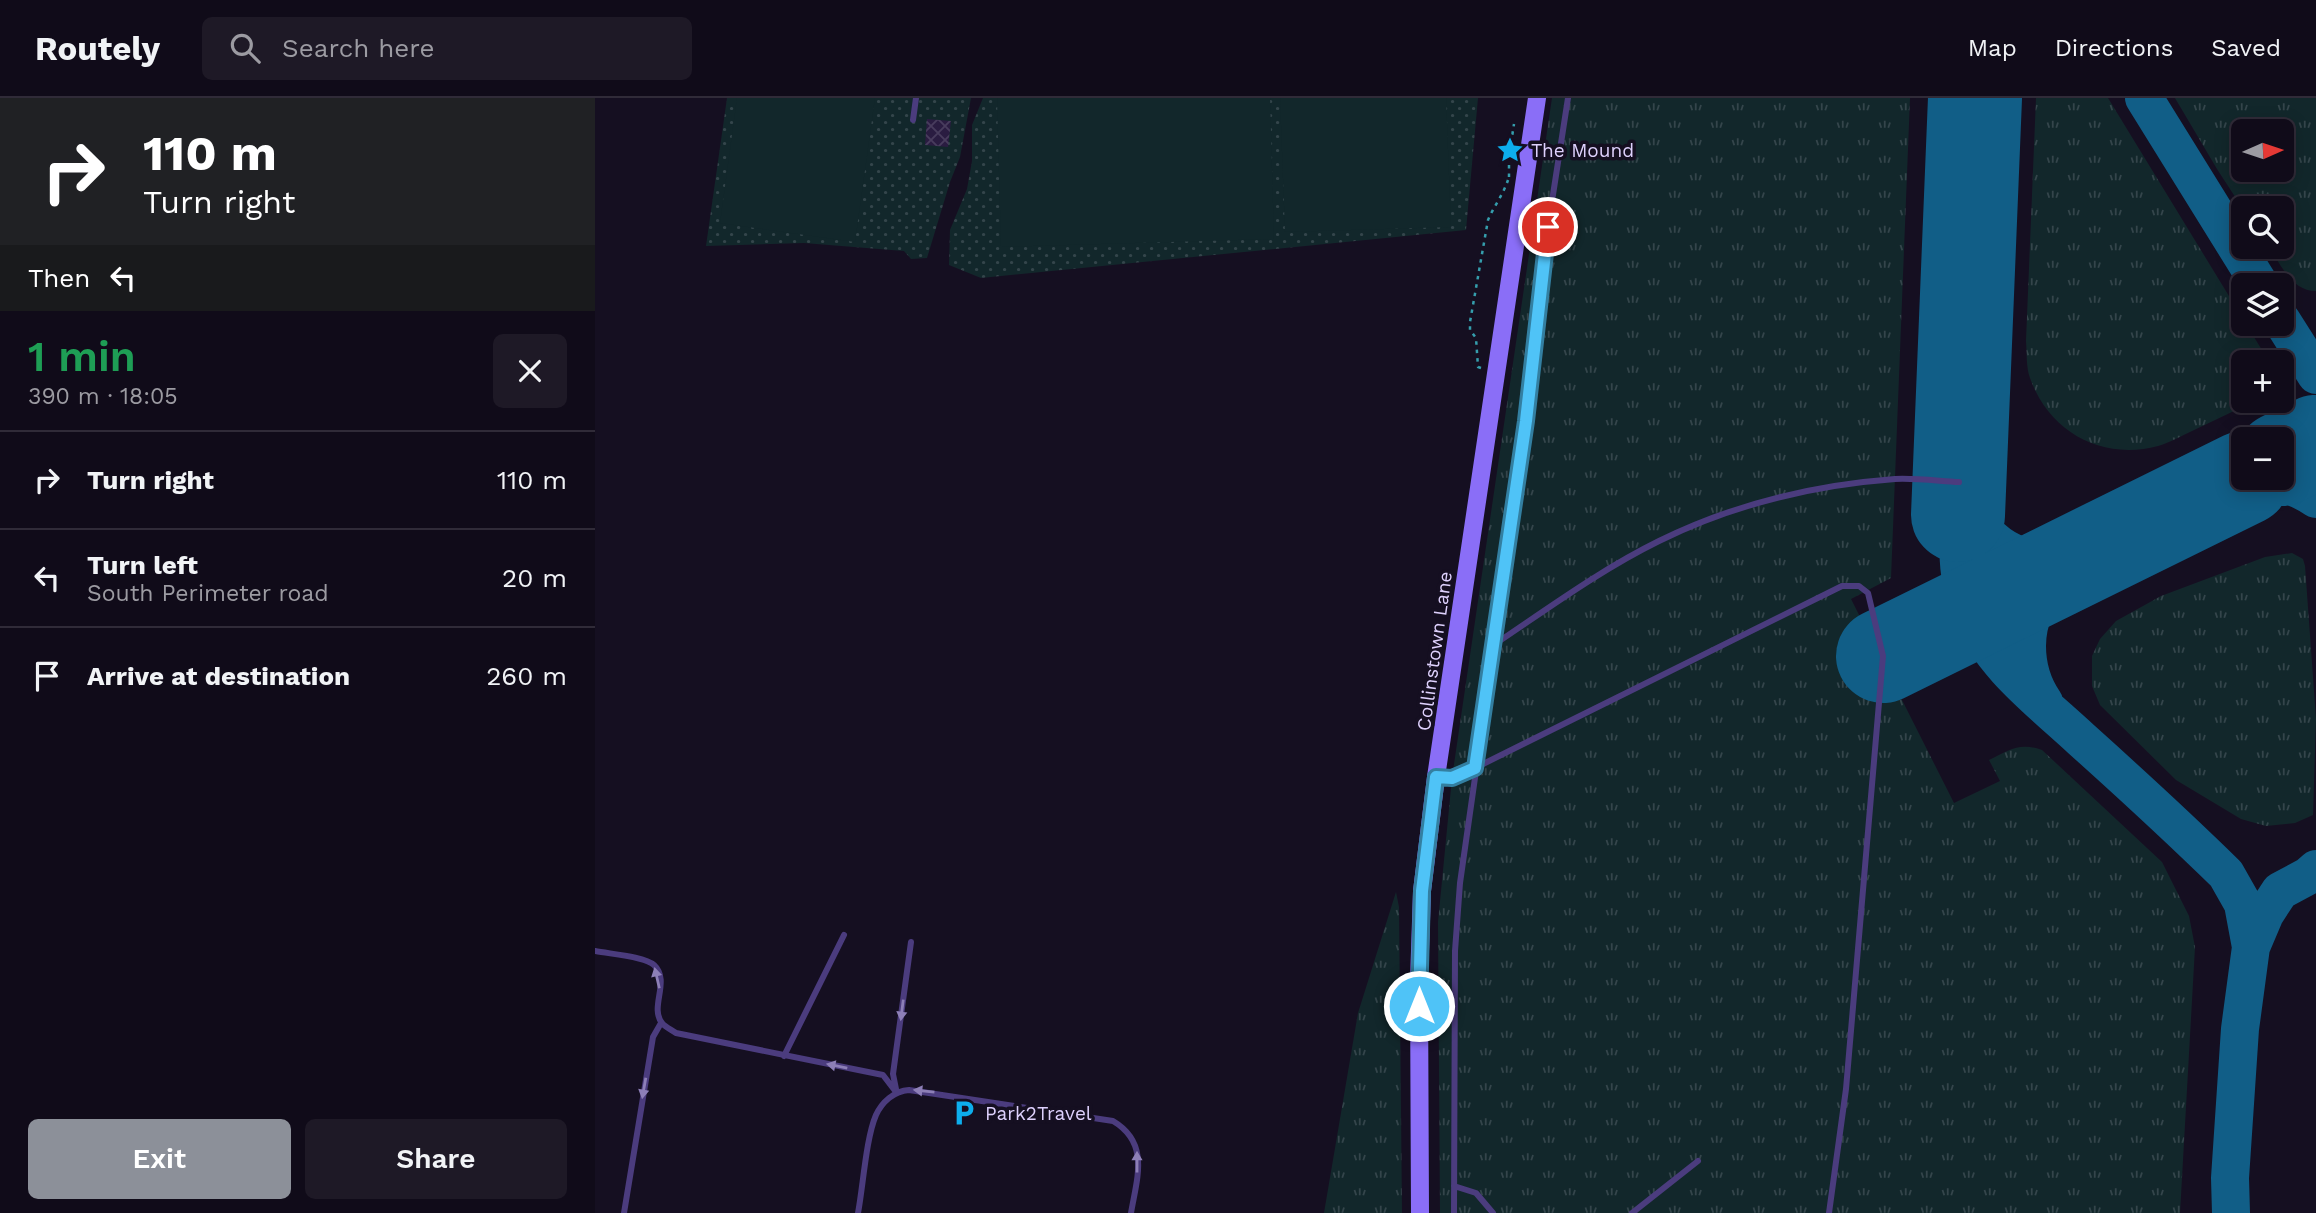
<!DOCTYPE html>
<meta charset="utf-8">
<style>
body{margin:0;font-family:"Work Sans",sans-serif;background:#1e1926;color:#f1f3f6;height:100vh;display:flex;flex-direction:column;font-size:26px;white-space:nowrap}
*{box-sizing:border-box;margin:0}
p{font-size:23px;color:#9c9ba2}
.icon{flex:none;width:38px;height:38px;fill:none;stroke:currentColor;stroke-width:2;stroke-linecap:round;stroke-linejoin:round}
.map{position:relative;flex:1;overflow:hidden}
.sheet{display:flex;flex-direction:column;background:#100b19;width:595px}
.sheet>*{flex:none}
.hud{background:#202124;color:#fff;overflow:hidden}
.needle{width:46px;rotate:87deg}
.tools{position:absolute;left:1636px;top:21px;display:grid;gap:14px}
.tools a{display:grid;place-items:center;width:63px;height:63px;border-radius:10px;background:#100b19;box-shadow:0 4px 18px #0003,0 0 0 2px #302b38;font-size:35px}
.pin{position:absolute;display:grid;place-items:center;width:60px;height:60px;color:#fff;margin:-30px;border:4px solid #fff;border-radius:50%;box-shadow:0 2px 7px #0007}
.me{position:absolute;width:77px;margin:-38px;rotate:0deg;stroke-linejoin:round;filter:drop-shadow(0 0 5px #0008)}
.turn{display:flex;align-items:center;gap:24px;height:147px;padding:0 28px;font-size:32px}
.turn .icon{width:91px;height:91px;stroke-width:2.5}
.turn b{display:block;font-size:49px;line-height:60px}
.then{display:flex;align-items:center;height:66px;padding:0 28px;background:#0003;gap:14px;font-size:26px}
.round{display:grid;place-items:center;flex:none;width:74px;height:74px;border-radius:10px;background:#1e1926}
.summary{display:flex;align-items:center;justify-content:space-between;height:119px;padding:0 28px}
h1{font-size:42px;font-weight:600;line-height:52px;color:#1e9e55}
.cta{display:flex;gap:14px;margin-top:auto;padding:14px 28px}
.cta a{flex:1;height:80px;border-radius:10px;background:#8c9099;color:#fff;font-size:28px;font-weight:600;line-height:80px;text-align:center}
.cta a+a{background:#1e1926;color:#f1f3f6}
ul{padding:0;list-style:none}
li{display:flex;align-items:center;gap:21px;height:98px;padding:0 28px;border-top:2px solid #302b38}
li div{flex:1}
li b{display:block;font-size:26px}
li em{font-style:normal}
header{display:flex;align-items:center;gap:42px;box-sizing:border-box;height:98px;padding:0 35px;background:#100b19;border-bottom:2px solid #302b38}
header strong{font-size:33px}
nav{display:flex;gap:38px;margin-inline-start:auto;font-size:24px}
.search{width:490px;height:63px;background:#1e1926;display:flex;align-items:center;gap:18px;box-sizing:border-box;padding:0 24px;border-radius:10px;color:#9c9ba2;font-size:26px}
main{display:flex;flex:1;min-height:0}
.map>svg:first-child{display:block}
.grass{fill:url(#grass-tufts);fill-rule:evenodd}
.park{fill:url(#park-dots)}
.pitch{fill:#12272b}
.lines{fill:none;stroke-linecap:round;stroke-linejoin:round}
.taxiway{stroke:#115e87;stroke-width:38}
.runway{stroke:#115e87;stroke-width:94}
.building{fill:url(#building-cross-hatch)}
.path{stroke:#359ead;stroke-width:2.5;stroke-dasharray:3.5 5;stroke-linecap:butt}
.lane{stroke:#4b3c7e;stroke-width:6}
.secondary{stroke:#8a6ef7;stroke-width:18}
.oneway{fill:#8d7fb7}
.route-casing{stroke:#337fa1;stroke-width:18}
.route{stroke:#4fc3f7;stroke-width:12}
.labels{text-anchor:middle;stroke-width:7;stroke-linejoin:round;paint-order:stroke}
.poi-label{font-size:19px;fill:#ded1fd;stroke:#150f21;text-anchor:start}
.street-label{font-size:19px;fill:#ded1fd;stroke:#150f21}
</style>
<header>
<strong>Routely</strong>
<div class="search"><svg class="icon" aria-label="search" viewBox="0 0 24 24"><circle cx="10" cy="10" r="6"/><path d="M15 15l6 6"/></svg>Search here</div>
<nav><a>Map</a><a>Directions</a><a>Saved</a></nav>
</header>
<main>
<section class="sheet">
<div class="hud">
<div class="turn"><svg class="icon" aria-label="right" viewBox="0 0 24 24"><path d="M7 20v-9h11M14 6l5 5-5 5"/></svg><div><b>110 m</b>Turn right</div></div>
<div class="then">Then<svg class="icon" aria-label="left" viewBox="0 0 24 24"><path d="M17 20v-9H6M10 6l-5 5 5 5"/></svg></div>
</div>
<div class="summary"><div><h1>1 min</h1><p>390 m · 18:05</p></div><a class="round"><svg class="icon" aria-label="close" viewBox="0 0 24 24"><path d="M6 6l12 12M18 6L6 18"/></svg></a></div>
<ul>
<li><svg class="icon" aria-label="right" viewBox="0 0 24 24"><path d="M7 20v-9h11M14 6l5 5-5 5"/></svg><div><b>Turn right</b></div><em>110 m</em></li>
<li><svg class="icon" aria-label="left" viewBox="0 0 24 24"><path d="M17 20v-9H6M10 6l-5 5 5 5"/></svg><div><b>Turn left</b><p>South Perimeter road</p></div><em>20 m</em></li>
<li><svg class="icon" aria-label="arrive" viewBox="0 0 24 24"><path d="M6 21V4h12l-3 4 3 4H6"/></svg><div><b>Arrive at destination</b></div><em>260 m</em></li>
</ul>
<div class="cta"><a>Exit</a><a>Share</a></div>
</section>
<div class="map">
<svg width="1721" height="1115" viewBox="0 0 1721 1115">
<defs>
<pattern id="grass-tufts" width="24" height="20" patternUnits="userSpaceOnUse" patternTransform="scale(1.75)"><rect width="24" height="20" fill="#12272b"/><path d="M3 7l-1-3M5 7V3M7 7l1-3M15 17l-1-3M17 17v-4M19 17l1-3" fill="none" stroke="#34454b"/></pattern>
<pattern id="park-dots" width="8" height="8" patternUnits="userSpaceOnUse" patternTransform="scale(1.75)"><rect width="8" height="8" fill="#12272b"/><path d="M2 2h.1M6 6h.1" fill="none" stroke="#34454b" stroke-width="1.8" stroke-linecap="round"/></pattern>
<pattern id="building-cross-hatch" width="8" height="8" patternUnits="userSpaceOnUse" patternTransform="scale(1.75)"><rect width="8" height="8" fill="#2a1c41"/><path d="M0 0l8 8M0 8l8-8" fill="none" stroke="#483c5d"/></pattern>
</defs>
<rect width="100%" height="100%" fill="#150f21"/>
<!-- grass -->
<path class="grass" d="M957 0H1315L1296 480 1256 501 1359 705 1405 683 1394 662C1414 652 1425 644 1447 652L1567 764 1594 818 1600 849 1585 1115H845L843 824 857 680Z
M1441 0H1513L1648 221V226H1651L1673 262 1674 264H1648V303H1660C1639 313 1618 323 1597 333 1586 338 1574 345 1563 348 1507 363 1454 334 1435 280 1431 269 1432 255 1431 243Z
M1580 0H1721V193C1697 193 1686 167 1674 149H1687V110L1648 111 1622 71ZM1648 33H1687V72H1648Z
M1697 455 1708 461 1710 468 1721 621 1718 717 1700 725 1671 728 1646 721 1581 682 1505 607 1497 588V558L1505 541 1521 523 1566 498 1670 459Z
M801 794 804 809 807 1115H729L763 915Z"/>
<!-- park -->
<path class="park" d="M132 0H376L365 59 355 84 332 160 316 161 309 153 209 145 111 148Z
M388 0H883L871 132 386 180 354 167 355 132 372 91 377 63V27Z"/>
<!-- pitch -->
<path class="pitch" d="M142 0H280L260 144 125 125Z
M402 0H675L679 141 406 149Z
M685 0H851L856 129 690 134Z"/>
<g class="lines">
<!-- taxiway -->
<path class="taxiway" d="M1549 0 1665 187
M1687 223 1721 277
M1365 379C1369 392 1372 407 1380 420 1405 460 1446 469 1490 458
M1363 417C1363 450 1362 482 1374 513 1395 566 1445 603 1486 641 1535 685 1584 730 1631 776L1648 806 1656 849
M1449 604C1438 588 1432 568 1432 548 1432 478 1500 456 1552 428 1583 413 1621 390 1655 384 1678 381 1702 388 1721 401
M1636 1115 1635 1080 1645 931 1656 849 1670 816 1685 793 1713 778 1721 771"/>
<!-- runway -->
<path class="runway" d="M1687 361 1721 344
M1363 417 1380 0
M1288 558 1649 380"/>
</g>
<!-- building -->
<path class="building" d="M332 21 356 23 353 49 330 47Z"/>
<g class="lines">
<!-- path -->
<path class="path" d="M914 79V58L919 26
M886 270 883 269 881 240 875 232V224L893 122C899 108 908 97 913 82"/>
<!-- lane -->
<path class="lane" d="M318 22 321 0
M897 548C951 512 1005 472 1064 443 1137 407 1219 387 1300 381 1321 380 1344 383 1364 384
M843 679 857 680 880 670 1247 488H1264L1273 495 1288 558 1251 991 1234 1115
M0 853C14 856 49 858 59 867 76 883 54 909 67 925 70 929 77 932 81 935L288 977 301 994
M189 958 249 837
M301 991 298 976 316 844
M859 1088 881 1095 898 1115
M29 1115 58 939 66 925
M263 1115C268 1089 271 1040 281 1017 287 1004 299 993 314 992L518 1023C555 1045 542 1080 536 1115
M859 1115 860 853 865 785 931 322 953 129 973 0
M1037 1115 1103 1063"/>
<!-- secondary -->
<path class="secondary" d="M825 1115 824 883 827 793 841 679 942 0"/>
</g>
<!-- one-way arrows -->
<defs><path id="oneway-solid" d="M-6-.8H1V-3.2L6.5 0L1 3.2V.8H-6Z" transform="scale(1.75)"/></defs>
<g class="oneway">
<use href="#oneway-solid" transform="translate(62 880) rotate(-103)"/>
<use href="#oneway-solid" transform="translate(307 912) rotate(97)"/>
<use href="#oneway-solid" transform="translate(242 968) rotate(-169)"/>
<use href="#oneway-solid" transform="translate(49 990) rotate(100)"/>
<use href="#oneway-solid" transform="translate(329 993) rotate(-174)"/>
<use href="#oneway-solid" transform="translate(542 1064) rotate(-90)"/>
</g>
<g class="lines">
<!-- route casing -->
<g class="route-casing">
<path id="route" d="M824 908 827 793 841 679 857 680 880 670 931 323 953 129"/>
</g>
<!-- route -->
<use href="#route" class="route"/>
</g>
<!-- icons -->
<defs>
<g id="sight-bare" transform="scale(2.1)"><path d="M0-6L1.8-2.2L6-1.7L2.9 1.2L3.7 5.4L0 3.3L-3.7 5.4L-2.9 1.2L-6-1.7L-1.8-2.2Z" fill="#0daeed" stroke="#150f21" stroke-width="2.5" paint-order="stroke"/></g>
<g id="parking-bare" transform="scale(2.1)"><path d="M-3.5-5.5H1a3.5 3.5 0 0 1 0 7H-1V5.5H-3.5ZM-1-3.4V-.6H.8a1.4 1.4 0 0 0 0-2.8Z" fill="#0daeed" stroke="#150f21" stroke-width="2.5" paint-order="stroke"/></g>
</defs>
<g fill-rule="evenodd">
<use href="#sight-bare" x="915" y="52"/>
<use href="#parking-bare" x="369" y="1015"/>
</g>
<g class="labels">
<!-- poi labels -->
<g class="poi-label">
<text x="936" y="59">The Mound</text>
<text x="390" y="1022">Park2Travel</text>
</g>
<!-- street labels -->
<g class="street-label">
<text transform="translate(839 553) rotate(-82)" y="7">Collinstown Lane</text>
</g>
</g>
</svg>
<div class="tools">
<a><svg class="needle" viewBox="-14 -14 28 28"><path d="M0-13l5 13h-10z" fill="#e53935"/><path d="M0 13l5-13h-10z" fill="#9c9ba2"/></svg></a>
<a><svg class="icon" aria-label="search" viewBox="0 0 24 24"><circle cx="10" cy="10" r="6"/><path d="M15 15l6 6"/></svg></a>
<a><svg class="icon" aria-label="layers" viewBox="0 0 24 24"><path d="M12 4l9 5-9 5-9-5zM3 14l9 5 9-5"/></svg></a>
<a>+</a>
<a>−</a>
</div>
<div class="pin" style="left:953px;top:129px;background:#d93025"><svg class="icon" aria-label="arrive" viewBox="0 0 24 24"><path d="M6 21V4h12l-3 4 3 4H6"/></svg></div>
<svg class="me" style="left:824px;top:908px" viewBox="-20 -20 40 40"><circle r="17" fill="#4fc3f7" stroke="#fff" stroke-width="3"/><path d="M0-11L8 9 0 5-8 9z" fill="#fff"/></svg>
</div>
</main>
